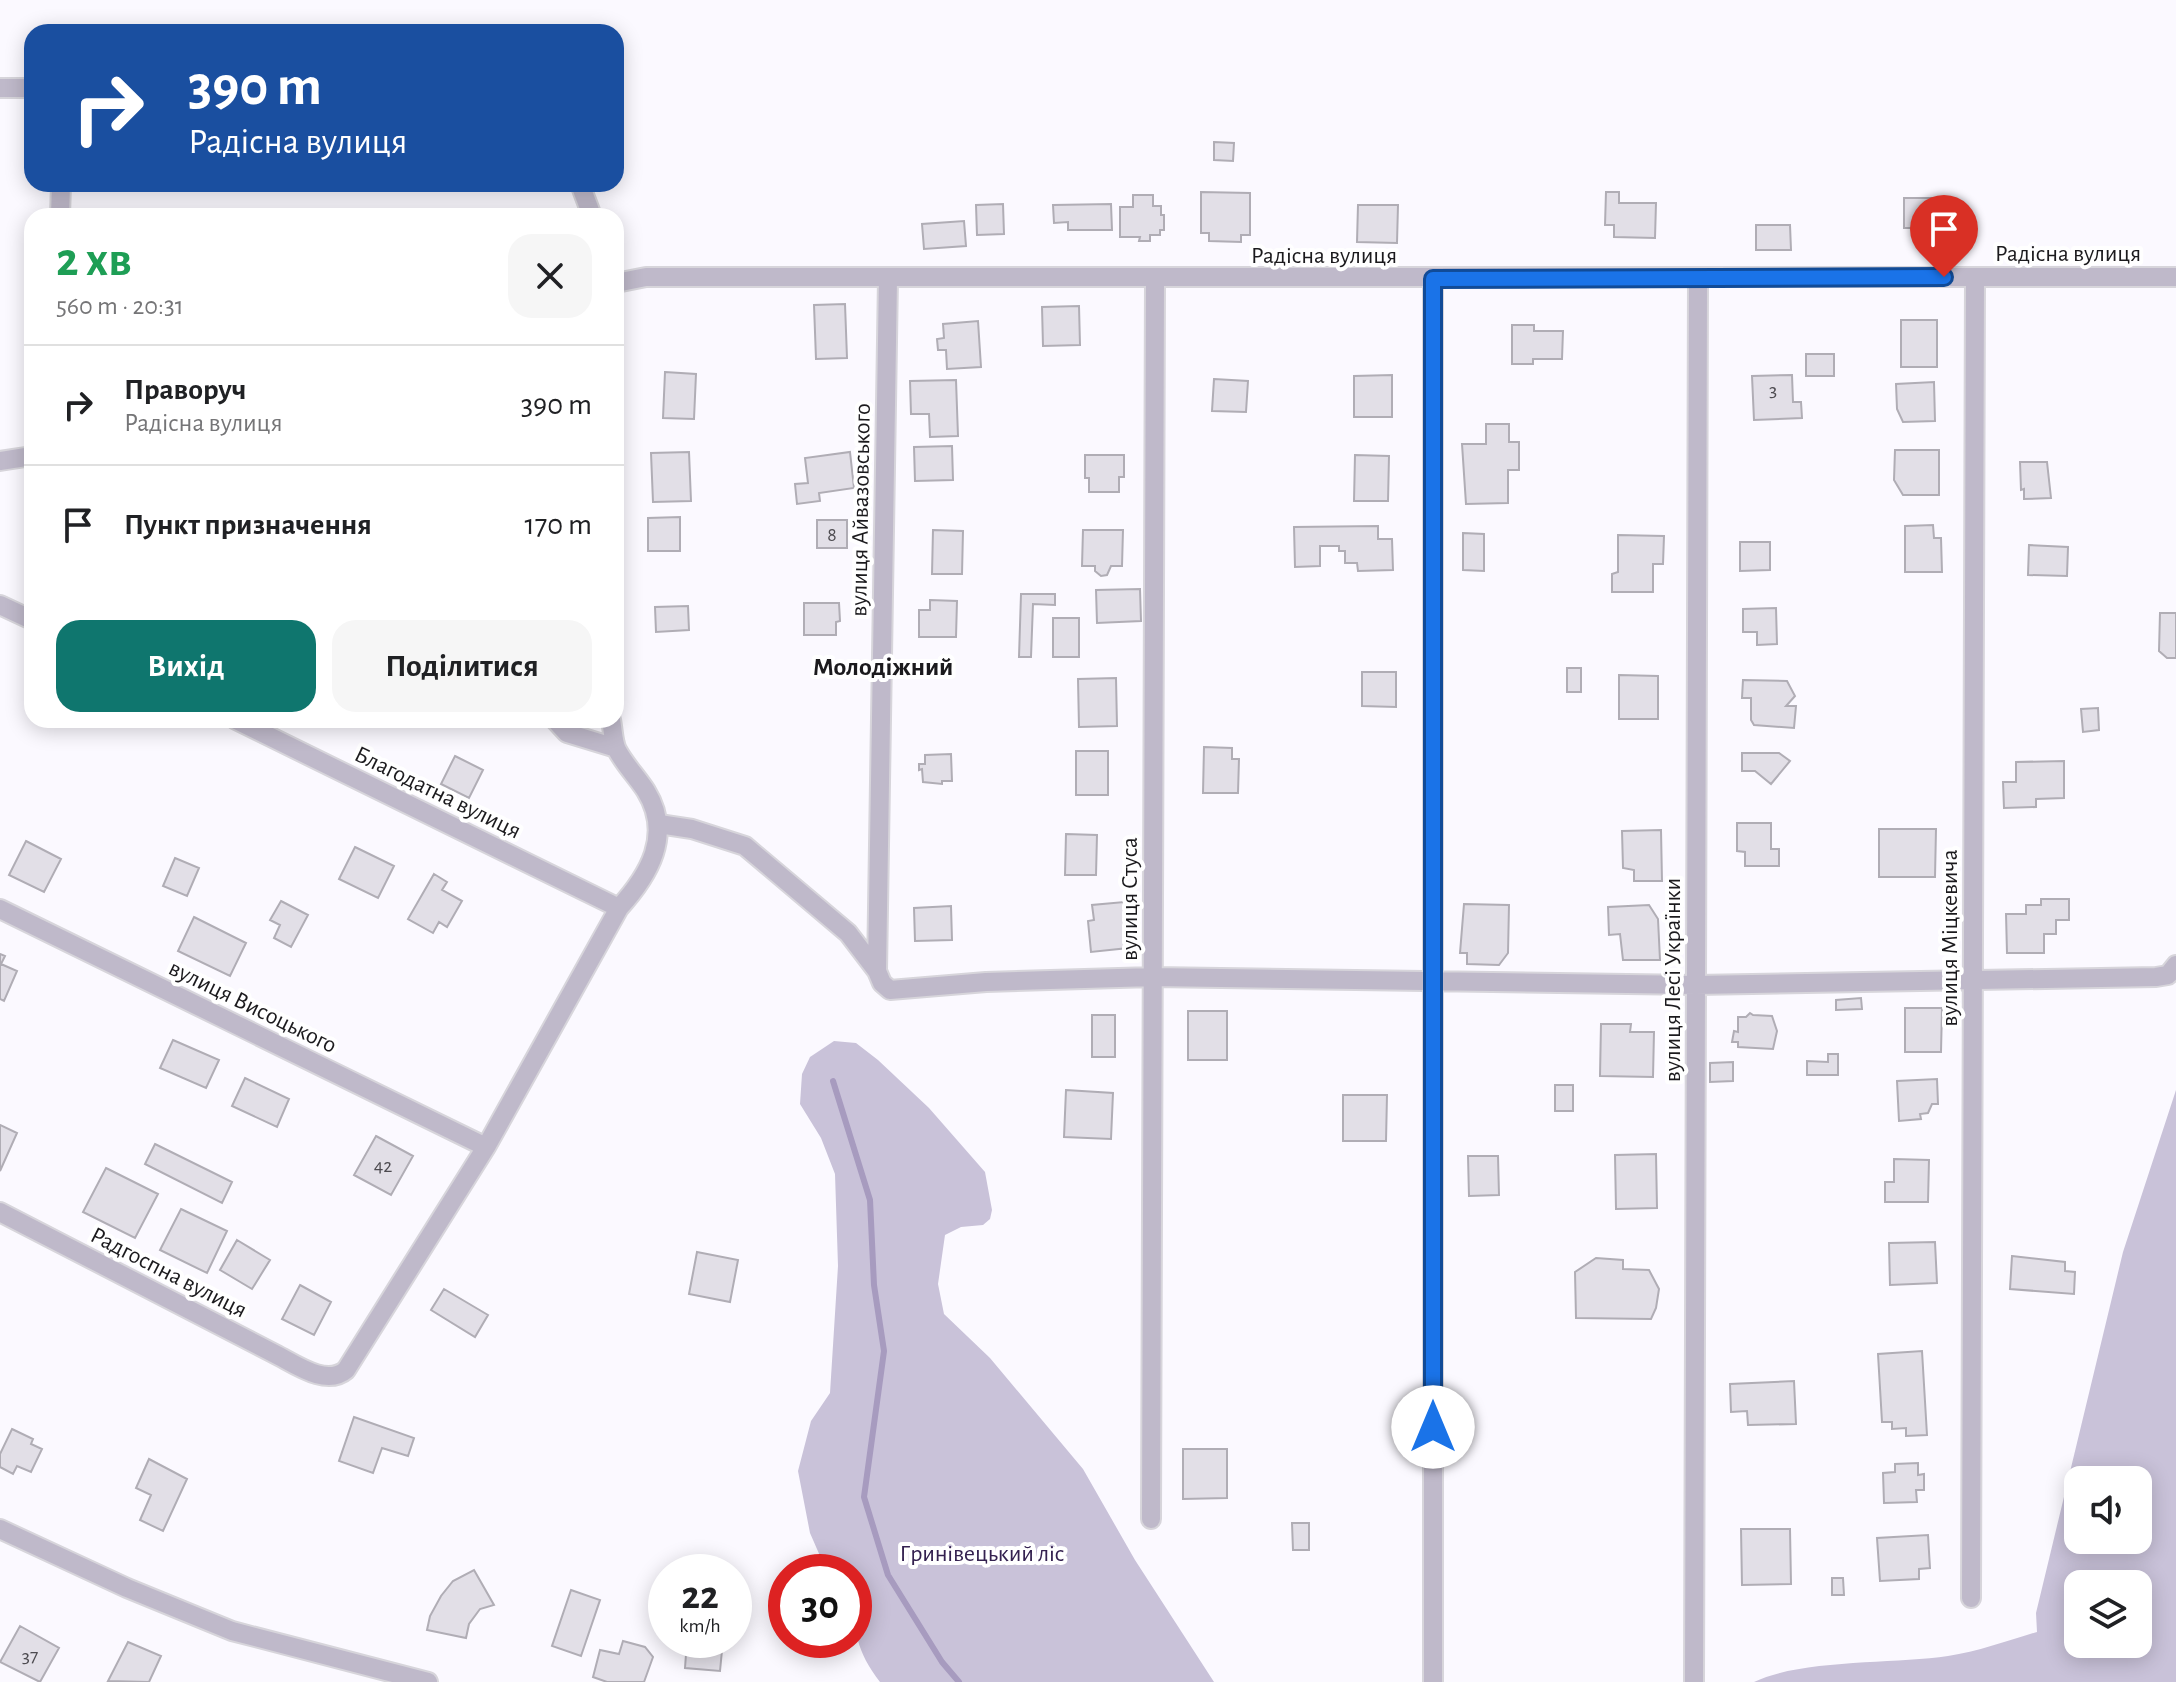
<!DOCTYPE html>
<html lang="uk">
<meta charset="utf-8">
<style>
body{margin:0;font-family:"Alegreya Sans",sans-serif;background:#f6f6f6;color:#202124;height:100vh;display:flex;flex-direction:column;font-size:30px;white-space:nowrap}
*{box-sizing:border-box;margin:0}
p{font-size:26px;color:#757577}
.icon{flex:none;width:44px;height:44px;fill:none;stroke:currentColor;stroke-width:2;stroke-linecap:round;stroke-linejoin:round}
.map{position:relative;flex:1;overflow:hidden}
.side{position:absolute;left:24px;top:208px;width:600px;height:520px;display:flex;flex-direction:column;background:#fff;border-radius:24px;box-shadow:0 4px 20px #0003}
.side>*{flex:none}
.banner{position:absolute;left:24px;top:24px;width:600px;height:168px;border-radius:24px;box-shadow:0 4px 20px #0003;background:#1a4fa0;color:#fff;overflow:hidden}
.controls{position:absolute;left:2064px;top:1466px;display:grid;gap:16px}
.controls a{display:grid;place-items:center;width:88px;height:88px;border-radius:16px;background:#fff;box-shadow:0 4px 20px #0003;font-size:40px}
.speed{position:absolute;left:648px;top:1554px;display:flex;gap:16px;font-size:40px;font-weight:700;text-align:center}
.speed>*{display:grid;place-content:center;width:104px;height:104px;border-radius:50%;background:#fff;box-shadow:0 4px 20px #0003;line-height:1}
.speed small{font-size:20px;font-weight:400}
.speed .limit{border:12px solid #d22;background:#fff;color:#111}
.pin{position:absolute;display:grid;place-items:center;width:68px;height:68px;color:#fff;margin:-82px -34px;border-radius:50% 50% 50% 0;rotate:-45deg;box-shadow:0 0 8px #0007}
.pin .icon{rotate:45deg}
.me{position:absolute;width:88px;margin:-44px;rotate:0deg;stroke-linejoin:round;filter:drop-shadow(0 0 6px #0008)}
.turn{display:flex;align-items:center;gap:28px;height:168px;padding:0 32px;font-size:36px}
.turn .icon{width:104px;height:104px;stroke-width:2.5}
.turn b{display:block;font-size:56px;line-height:68px}
.round{display:grid;place-items:center;flex:none;width:84px;height:84px;border-radius:24px;background:#f6f6f6}
.summary{display:flex;align-items:center;justify-content:space-between;height:136px;padding:0 32px}
h1{font-size:48px;font-weight:700;line-height:60px;color:#1e9e55}
.action{display:flex;gap:16px;margin-top:auto;padding:16px 32px}
.action a{flex:1;height:92px;border-radius:24px;background:#0f766e;color:#fff;font-size:32px;font-weight:700;line-height:92px;text-align:center}
.action a+a{background:#f6f6f6;color:#202124}
ul{padding:0;list-style:none}
li{display:flex;align-items:center;gap:24px;height:120px;padding:0 32px;border-top:2px solid #e0e0e0}
li div{flex:1}
li b{display:block;font-size:30px}
li em{font-style:normal}
.map>svg:first-child{display:block}
.green{fill:#c9c2d9;fill-rule:evenodd}
.lines{fill:none;stroke-linecap:round;stroke-linejoin:round}
.stream{stroke:#a79bbf;stroke-width:6}
.building{fill:#e2dfe7;stroke:#b0adb5;stroke-width:2}
.street-casing{stroke:#d7d5db;stroke-width:22}
.street{stroke:#bfb9ca;stroke-width:18}
.route-casing{stroke:#114b97;stroke-width:20}
.route{stroke:#1a73e8;stroke-width:14}
.labels{text-anchor:middle;stroke-width:8;stroke-linejoin:round;paint-order:stroke}
.number-label{font-size:20px;fill:#4d4b50}
.street-label{font-size:24px;fill:#1b1a1d;stroke:#fff}
.park-label{font-size:24px;fill:#342150;stroke:#fff}
.neighbourhood-label{font-size:26px;font-weight:bold;fill:#1b1a1d;stroke:#fff}
</style>
<div class="map">
<svg width="2176" height="1682" viewBox="0 0 2176 1682">
<rect width="100%" height="100%" fill="#fbf9ff"/>
<!-- green -->
<path class="green" d="M834 1041 856 1043 878 1060 929 1108 985 1172 992 1210 990 1219 983 1225 961 1227 945 1235 938 1284 944 1314 990 1358 1083 1469 1135 1560 1214 1682H880C850 1643 854 1619 854 1572H827L810 1533 798 1471 811 1421 830 1393 838 1266 835 1174 821 1138 800 1104 802 1074 810 1057Z
M2176 1090V1682H1754C1801 1659 1894 1664 1948 1656 1978 1652 2009 1640 2037 1632L2036 1613 2123 1252ZM2078 1480H2138V1540H2078ZM2078 1584H2138V1644H2078Z"/>
<g class="lines">
<!-- stream -->
<path class="stream" d="M833 1081 870 1200 874 1285 884 1351 864 1497 888 1575 942 1662 959 1682"/>
</g>
<!-- building -->
<path class="building" d="M1214 142 1234 143 1233 161 1214 160Z
M1201 192 1250 193V235H1241V242L1209 241V233H1201Z
M1606 192H1619V203H1656L1655 238 1614 237V225H1605Z
M1133 195H1153V206H1161V215H1164V230H1160V235H1150V241H1139L1140 237H1120V207H1133Z
M1904 198H1948V237H1918V228H1904Z
M1003 204 1004 234 977 235 976 205Z
M1111 204 1112 230H1068V222L1054 223 1053 205Z
M1358 205H1398L1397 243 1357 242Z
M964 221 966 246 924 249 922 224Z
M1756 225H1790L1791 250H1756Z
M845 304 847 358 816 359 814 305Z
M1079 306 1080 345 1043 346 1042 307Z
M1901 320H1937V367H1901Z
M978 321 981 367 947 369 946 350H938L937 339 944 338 943 324Z
M1512 325H1534V331H1563L1562 359H1533V364H1512Z
M1806 354H1834V376H1806Z
M665 372 696 374 694 419 663 418Z
M1392 375V417H1354V376Z
M1792 375 1793 402H1801L1802 418 1754 420 1752 376Z
M1214 379 1248 381 1246 412 1212 411Z
M956 380 958 436 930 437 929 414H911L910 381Z
M1934 382 1935 421 1903 422 1897 409 1896 384Z
M1486 424H1509V442H1519V470H1508V503L1466 504 1462 444H1486Z
M952 446 953 480 915 481 914 447Z
M1895 450H1939V495H1903L1894 480Z
M689 452 691 501 653 502 651 453Z
M850 452 854 488 819 493 820 501 797 504 795 484 808 483 805 458Z
M1085 455H1124V477H1119V492H1089V478H1085Z
M1355 455 1389 456 1388 501H1354Z
M2020 462H2047L2051 498 2024 499V489L2021 490Z
M680 517V551H648V518Z
M817 520H847V548H817Z
M1933 525 1934 538H1941L1942 572H1905V526Z
M1378 526V539H1392L1393 570 1358 571 1357 563H1345V551H1339V546H1320V566L1295 567 1294 527Z
M933 530 963 531 962 574H932Z
M1083 530H1123L1122 566H1111L1107 575 1101 576 1095 571V566H1082Z
M1463 533 1484 534V571L1463 570Z
M1618 535 1664 536 1663 564H1653V592H1612V574L1618 572Z
M1740 542H1770V570L1740 571Z
M2029 545 2068 547 2067 576 2028 575Z
M1140 589 1141 621 1097 623 1096 590Z
M1021 594H1055V605L1033 604 1031 657H1019Z
M930 600 957 601 956 637H919V610H930Z
M804 603H839L840 621 836 622V635H804Z
M688 606 689 630 656 632 655 607Z
M1776 608 1777 644 1757 645V632H1743V609Z
M2160 613H2176V658H2167L2159 651Z
M1053 618H1079V657H1053Z
M1567 668H1581V692H1567Z
M1362 672H1396V707L1362 706Z
M1619 675 1658 676V719H1619Z
M1116 678 1117 726 1079 727 1078 679Z
M1743 680 1787 681 1795 696 1786 706H1796L1794 728 1754 725 1751 720V698H1742Z
M2098 708 2099 730 2083 732 2081 709Z
M1204 747 1232 748V759H1239L1238 793H1203Z
M1076 751H1108V795H1076Z
M1742 753H1779L1790 761 1771 784 1755 771H1742Z
M951 754 952 781H942V784L923 782 922 769 919 770V764H925V755Z
M455 756 483 770 469 798 441 784Z
M2064 761V798L2036 799V807L2004 808 2003 782H2016V762Z
M1737 823H1771V849H1779V866H1745V852L1737 851Z
M1879 829H1936L1935 877H1879Z
M1661 830 1662 881H1634V870L1623 868 1622 831Z
M1066 834 1097 835 1096 875H1065Z
M26 841 61 859 44 892 9 875Z
M355 847 394 866 378 898 339 879Z
M175 858 199 868 187 896 163 886Z
M434 874 447 882 442 890 462 901 447 927 439 922 433 933 408 919Z
M2041 899H2069V920H2056V934H2044V953H2007L2006 914H2026V905H2041Z
M281 901 308 915 291 947 274 938 280 925 270 920Z
M1124 902 1128 948 1091 952 1088 921 1094 920 1092 905Z
M1464 904 1509 905 1508 953 1499 965 1467 964V953H1460Z
M1649 905 1658 919 1660 960H1623L1620 934 1609 935 1608 907Z
M951 906 952 940 915 941 914 908Z
M194 917 246 943 230 976 178 951Z
M0 954 5 956 1 964 17 971 4 1001 0 999Z
M1861 998 1862 1009 1836 1010V1000Z
M1905 1008H1942L1941 1052H1905Z
M1188 1011H1227V1060H1188Z
M1750 1013 1753 1015 1772 1016 1777 1031 1773 1049 1738 1047V1042H1732L1734 1031 1738 1032V1017H1746Z
M1092 1015H1115V1057H1092Z
M1601 1024H1631L1630 1032H1654L1653 1077 1600 1076Z
M173 1040 219 1060 206 1088 160 1068Z
M1828 1054H1838V1075H1807V1061L1828 1062Z
M1733 1062V1081L1710 1082V1063Z
M245 1078 289 1099 277 1127 232 1106Z
M1937 1079 1938 1104H1932L1928 1113 1920 1114 1921 1119 1899 1121 1897 1081Z
M1555 1085H1573V1111H1555Z
M1066 1090 1113 1093 1111 1139 1064 1137Z
M1343 1095H1387L1386 1141H1343Z
M0 1125 17 1133 0 1171Z
M376 1136 413 1156 391 1195 354 1175Z
M155 1144 232 1182 222 1203 145 1164Z
M1656 1154 1657 1208 1616 1209 1615 1155Z
M1468 1156H1498L1499 1195 1469 1196Z
M1894 1159 1929 1160 1928 1202H1885V1182H1894Z
M106 1168 158 1194 135 1238 83 1212Z
M181 1209 227 1231 207 1273 160 1250Z
M237 1240 270 1260 252 1289 220 1270Z
M1935 1242 1937 1283 1890 1285 1889 1243Z
M697 1252 738 1260 730 1302 689 1294Z
M2012 1256 2065 1262V1271L2075 1272 2074 1294 2010 1289Z
M1596 1258 1623 1260V1269L1649 1270 1659 1289 1656 1308 1651 1319 1576 1318 1575 1272Z
M300 1285 331 1302 314 1335 282 1319Z
M444 1289 488 1315 475 1337 431 1310Z
M1922 1351 1927 1435 1906 1436V1428L1892 1429V1422H1882L1878 1354Z
M1794 1381 1796 1424 1748 1425 1747 1411 1731 1412 1730 1384Z
M354 1417 414 1438 408 1456 382 1448 373 1473 339 1461Z
M12 1429 33 1439 31 1444 42 1449 31 1472 17 1466 13 1474 0 1467V1454Z
M1183 1449H1227V1498L1183 1499Z
M149 1459 187 1479 163 1531 140 1520 151 1495 136 1488Z
M1918 1463V1475L1924 1474V1490H1916L1917 1502 1884 1503 1883 1473 1895 1472V1464Z
M1292 1523H1309V1550H1293Z
M1741 1529H1790L1791 1584 1742 1585Z
M1928 1535 1930 1568 1919 1569V1579L1880 1581 1877 1538Z
M474 1570 494 1605 480 1609 469 1624 466 1638 427 1630 430 1616 441 1596 453 1581Z
M1832 1578H1843L1844 1595H1832Z
M571 1590 600 1600 581 1656 552 1646Z
M20 1626 59 1648 40 1682 0 1662Z
M687 1640H723L720 1671 685 1668Z
M623 1641 645 1647 653 1657 644 1682H607L593 1677 600 1650 619 1654Z
M128 1642 161 1656 149 1682 108 1681Z"/>
<g class="lines">
<!-- street casing -->
<g class="street-casing">
<path id="street" d="M0 88H32
M580 184 592 216
M60 216 61 184
M888 278 877 971 882 983 890 990 986 982 1153 977 1696 985 2156 977 2168 975 2176 965
M616 283 646 277H2176
M0 461 32 456
M0 605 32 620
M236 720 619 908
M555 720 567 733 616 748
M659 824 692 829 745 846 848 933 877 971
M0 909 486 1147
M0 1212 275 1354C295 1364 326 1387 346 1370L486 1147 619 908C649 875 673 835 646 791 637 777 625 765 617 750 613 742 613 730 611 720
M1151 1519 1155 279
M0 1529 127 1588 232 1631 428 1682
M1971 1598 1975 277
M1433 1682V279
M1694 1682 1698 278"/>
</g>
<!-- street -->
<use href="#street" class="street"/>
</g>
<g class="lines">
<!-- route casing -->
<g class="route-casing">
<path id="route" d="M1433 1427V279L1944 277"/>
</g>
<!-- route -->
<use href="#route" class="route"/>
</g>
<g class="labels">
<!-- number labels -->
<g class="number-label">
<text x="1773" y="396">3</text>
<text x="832" y="541">8</text>
<text x="383" y="1172">42</text>
<text x="30" y="1662">37</text>
</g>
<!-- street labels -->
<g class="street-label">
<text x="2068" y="261">Радісна вулиця</text>
<text x="1324" y="263">Радісна вулиця</text>
<text transform="translate(860 510) rotate(-89)" y="8">вулиця Айвазовського</text>
<text transform="translate(438 792) rotate(26)" y="8">Благодатна вулиця</text>
<text transform="translate(1129 899) rotate(-90)" y="8">вулиця Стуса</text>
<text transform="translate(1949 938) rotate(-90)" y="8">вулиця Міцкевича</text>
<text transform="translate(1672 980) rotate(-90)" y="8">вулиця Лесі Українки</text>
<text transform="translate(253 1006) rotate(26)" y="8">вулиця Висоцького</text>
<text transform="translate(169 1272) rotate(27)" y="8">Радгоспна вулиця</text>
</g>
<!-- park labels -->
<g class="park-label">
<text x="982" y="1561">Гринівецький ліс</text>
</g>
<!-- neighbourhood labels -->
<g class="neighbourhood-label">
<text x="883" y="675">Молодіжний</text>
</g>
</g>
</svg>
<div class="controls">
<a><svg class="icon" aria-label="sound" viewBox="0 0 24 24"><path d="M4 9h4l5-4v14l-5-4H4zM17 9q2 3 0 6"/></svg></a>
<a><svg class="icon" aria-label="layers" viewBox="0 0 24 24"><path d="M12 4l9 5-9 5-9-5zM3 14l9 5 9-5"/></svg></a>
</div>
<div class="speed"><div>22<small>km/h</small></div><div class="limit">30</div></div>
<div class="pin" style="left:1944px;top:277px;background:#d93025"><svg class="icon" aria-label="arrive" viewBox="0 0 24 24"><path d="M6 21V4h12l-3 4 3 4H6"/></svg></div>
<svg class="me" style="left:1433px;top:1427px" viewBox="-20 -20 40 40"><circle r="19" fill="#fff"/><path d="M0-13L10 11 0 6-10 11z" fill="#1a73e8"/></svg>
<div class="banner">
<div class="turn"><svg class="icon" aria-label="right" viewBox="0 0 24 24"><path d="M7 20v-9h11M14 6l5 5-5 5"/></svg><div><b>390 m</b>Радісна вулиця</div></div>
</div>
<section class="side">
<div class="summary"><div><h1>2 хв</h1><p>560 m · 20:31</p></div><a class="round"><svg class="icon" aria-label="close" viewBox="0 0 24 24"><path d="M6 6l12 12M18 6L6 18"/></svg></a></div>
<ul>
<li><svg class="icon" aria-label="right" viewBox="0 0 24 24"><path d="M7 20v-9h11M14 6l5 5-5 5"/></svg><div><b>Праворуч</b><p>Радісна вулиця</p></div><em>390 m</em></li>
<li><svg class="icon" aria-label="arrive" viewBox="0 0 24 24"><path d="M6 21V4h12l-3 4 3 4H6"/></svg><div><b>Пункт призначення</b></div><em>170 m</em></li>
</ul>
<div class="action"><a>Вихід</a><a>Поділитися</a></div>
</section>
</div>
